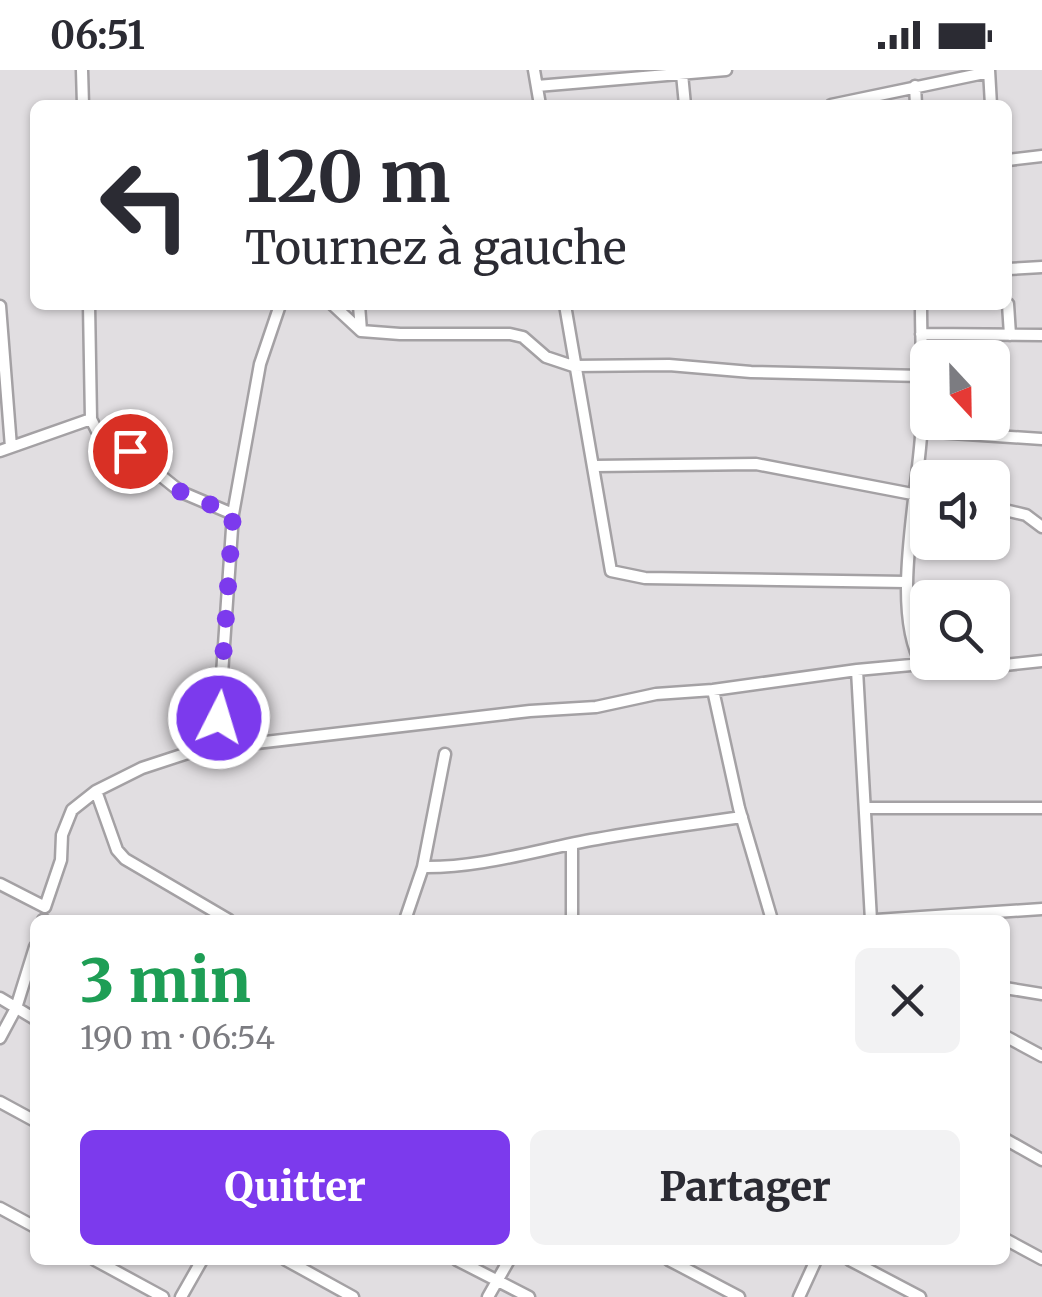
<!DOCTYPE html>
<html lang="fr">
<meta charset="utf-8">
<style>
body{margin:0;font-family:Merriweather,serif;background:#f2f2f3;color:#2b2b33;height:100vh;display:flex;flex-direction:column;font-size:38px;white-space:nowrap}
*{box-sizing:border-box;margin:0}
p{font-size:32px;color:#7c7c81}
.icon{flex:none;width:55px;height:55px;fill:none;stroke:currentColor;stroke-width:2;stroke-linecap:round;stroke-linejoin:round}
.map{position:relative;flex:1;overflow:hidden}
.sheet{position:absolute;left:30px;top:845px;width:980px;height:350px;display:flex;flex-direction:column;background:#fff;border-radius:15px;box-shadow:0 2px 8px #0004}
.sheet>*{flex:none}
.banner{position:absolute;left:30px;top:30px;width:982px;height:210px;border-radius:15px;box-shadow:0 2px 8px #0004;background:#fff;color:#2b2b33;overflow:hidden}
.needle{width:65px;rotate:158deg}
.buttons{position:absolute;left:910px;top:270px;display:grid;gap:20px}
.buttons a{display:grid;place-items:center;width:100px;height:100px;border-radius:15px;background:#fff;box-shadow:0 2px 8px #0004;font-size:50px}
.pin{position:absolute;display:grid;place-items:center;width:85px;height:85px;color:#fff;margin:-42px;border:5px solid #fff;border-radius:50%;box-shadow:0 2px 10px #0007}
.me{position:absolute;width:110px;margin:-55px;rotate:5deg;stroke-linejoin:round;filter:drop-shadow(0 0 8px #0008)}
.turn{display:flex;align-items:center;gap:35px;height:210px;padding:0 50px;font-size:45px}
.turn .icon{width:130px;height:130px;stroke-width:2.5}
.turn b{display:block;font-size:70px;line-height:85px}
.round{display:grid;place-items:center;flex:none;width:105px;height:105px;border-radius:15px;background:#f2f2f3}
.headline{display:flex;align-items:center;justify-content:space-between;height:170px;padding:0 50px}
h1{font-size:60px;font-weight:800;line-height:75px;color:#1e9e55}
.cta{display:flex;gap:20px;margin-top:auto;padding:20px 50px}
.cta a{flex:1;height:115px;border-radius:15px;background:#7c3aed;color:#fff;font-size:40px;font-weight:800;line-height:115px;text-align:center}
.cta a+a{background:#f2f2f3;color:#2b2b33}
.status{display:flex;justify-content:space-between;align-items:center;height:70px;padding:0 50px;background:#fff;direction:ltr}
.status svg{height:28px;fill:currentColor}
.map>svg:first-child{display:block}
.lines{fill:none;stroke-linecap:round;stroke-linejoin:round}
.minor-casing{stroke:#a4a1a4;stroke-width:15}
.minor{stroke:#fff;stroke-width:10}
.route{stroke:#7c3aed;stroke-width:18;stroke-dasharray:0 32.4}
</style>
<div class="status"><b>06:51</b><svg viewBox="0 0 49 12"><path d="M0 12V9h3v3zM5 12V6h3v6zM10 12V3h3v9zM15 12V0h3v12zM26 1h20v11H26zM47 4h2v5h-2z"/></svg></div>
<div class="map">
<svg width="1042" height="1227" viewBox="0 0 1042 1227">
<rect width="100%" height="100%" fill="#e1dee1"/>
<g class="lines">
<!-- minor casing -->
<g class="minor-casing">
<path id="minor" d="M82 0 83 35
M534 0 540 35
M989 0 991 35
M682 4 685 35
M537 16 726 0
M915 16 916 35
M831 35 989 2
M1008 90 1042 86
M1008 199 1042 197
M1008 234 1010 265
M89 235 91 349 97 361 107 369 130 381 181 422 233 444
M333 235 361 261 400 264H510L523 267 546 287 573 296 669 295 751 302 922 306
M359 235 361 261
M565 235 611 501 645 508 906 512
M921 235C921 279 924 322 921 366 917 427 891 543 922 594
M0 236 11 377
M921 264 1042 265
M921 361 1042 369
M0 381 91 349
M595 396 756 394 928 427
M992 437 1026 445 1042 457
M857 600 871 850
M713 620 739 738 772 850
M198 679 219 648 233 444 260 294 280 235
M445 684 423 797C482 798 539 779 597 769 645 760 694 754 742 747
M96 721 117 780 125 789 229 850
M865 738H1042
M0 814 45 837 61 790 62 765 72 740 96 721 142 698 197 680 530 641 596 637 656 624 713 620 857 600 922 594 1005 595 1042 591
M43 850H44
M405 850 423 797
M572 850V774
M876 850 1042 839
M1005 918 1042 924
M0 928 35 949
M1005 966 1042 986
M0 968 16 938 35 877
M0 1032 35 1051
M1005 1069 1042 1090
M0 1138 35 1157
M1005 1169 1042 1189
M95 1190 163 1227
M286 1190 353 1227
M457 1190 529 1227
M669 1190 739 1227
M850 1190 920 1227
M181 1227 202 1190
M488 1227 509 1190
M799 1227 816 1190"/>
</g>
<!-- minor -->
<use href="#minor" class="minor"/>
</g>
<g class="lines">
<!-- route -->
<path class="route" d="M130 381 181 422 233 444 219 648"/>
</g>
</svg>
<div class="buttons">
<a><svg class="needle" viewBox="-14 -14 28 28"><path d="M0-13l5 13h-10z" fill="#e53935"/><path d="M0 13l5-13h-10z" fill="#7c7c81"/></svg></a>
<a><svg class="icon" aria-label="sound" viewBox="0 0 24 24"><path d="M4 9h4l5-4v14l-5-4H4zM17 9q2 3 0 6"/></svg></a>
<a><svg class="icon" aria-label="search" viewBox="0 0 24 24"><circle cx="10" cy="10" r="6"/><path d="M15 15l6 6"/></svg></a>
</div>
<div class="pin" style="left:130px;top:381px;background:#d93025"><svg class="icon" aria-label="arrive" viewBox="0 0 24 24"><path d="M6 21V4h12l-3 4 3 4H6"/></svg></div>
<svg class="me" style="left:219px;top:648px" viewBox="-20 -20 40 40"><circle r="17" fill="#7c3aed" stroke="#fff" stroke-width="3"/><path d="M0-11L8 9 0 5-8 9z" fill="#fff"/></svg>
<div class="banner">
<div class="turn"><svg class="icon" aria-label="left" viewBox="0 0 24 24"><path d="M17 20v-9H6M10 6l-5 5 5 5"/></svg><div><b>120 m</b>Tournez à gauche</div></div>
</div>
<section class="sheet">
<div class="headline"><div><h1>3 min</h1><p>190 m · 06:54</p></div><a class="round"><svg class="icon" aria-label="close" viewBox="0 0 24 24"><path d="M6 6l12 12M18 6L6 18"/></svg></a></div>
<div class="cta"><a>Quitter</a><a>Partager</a></div>
</section>
</div>
